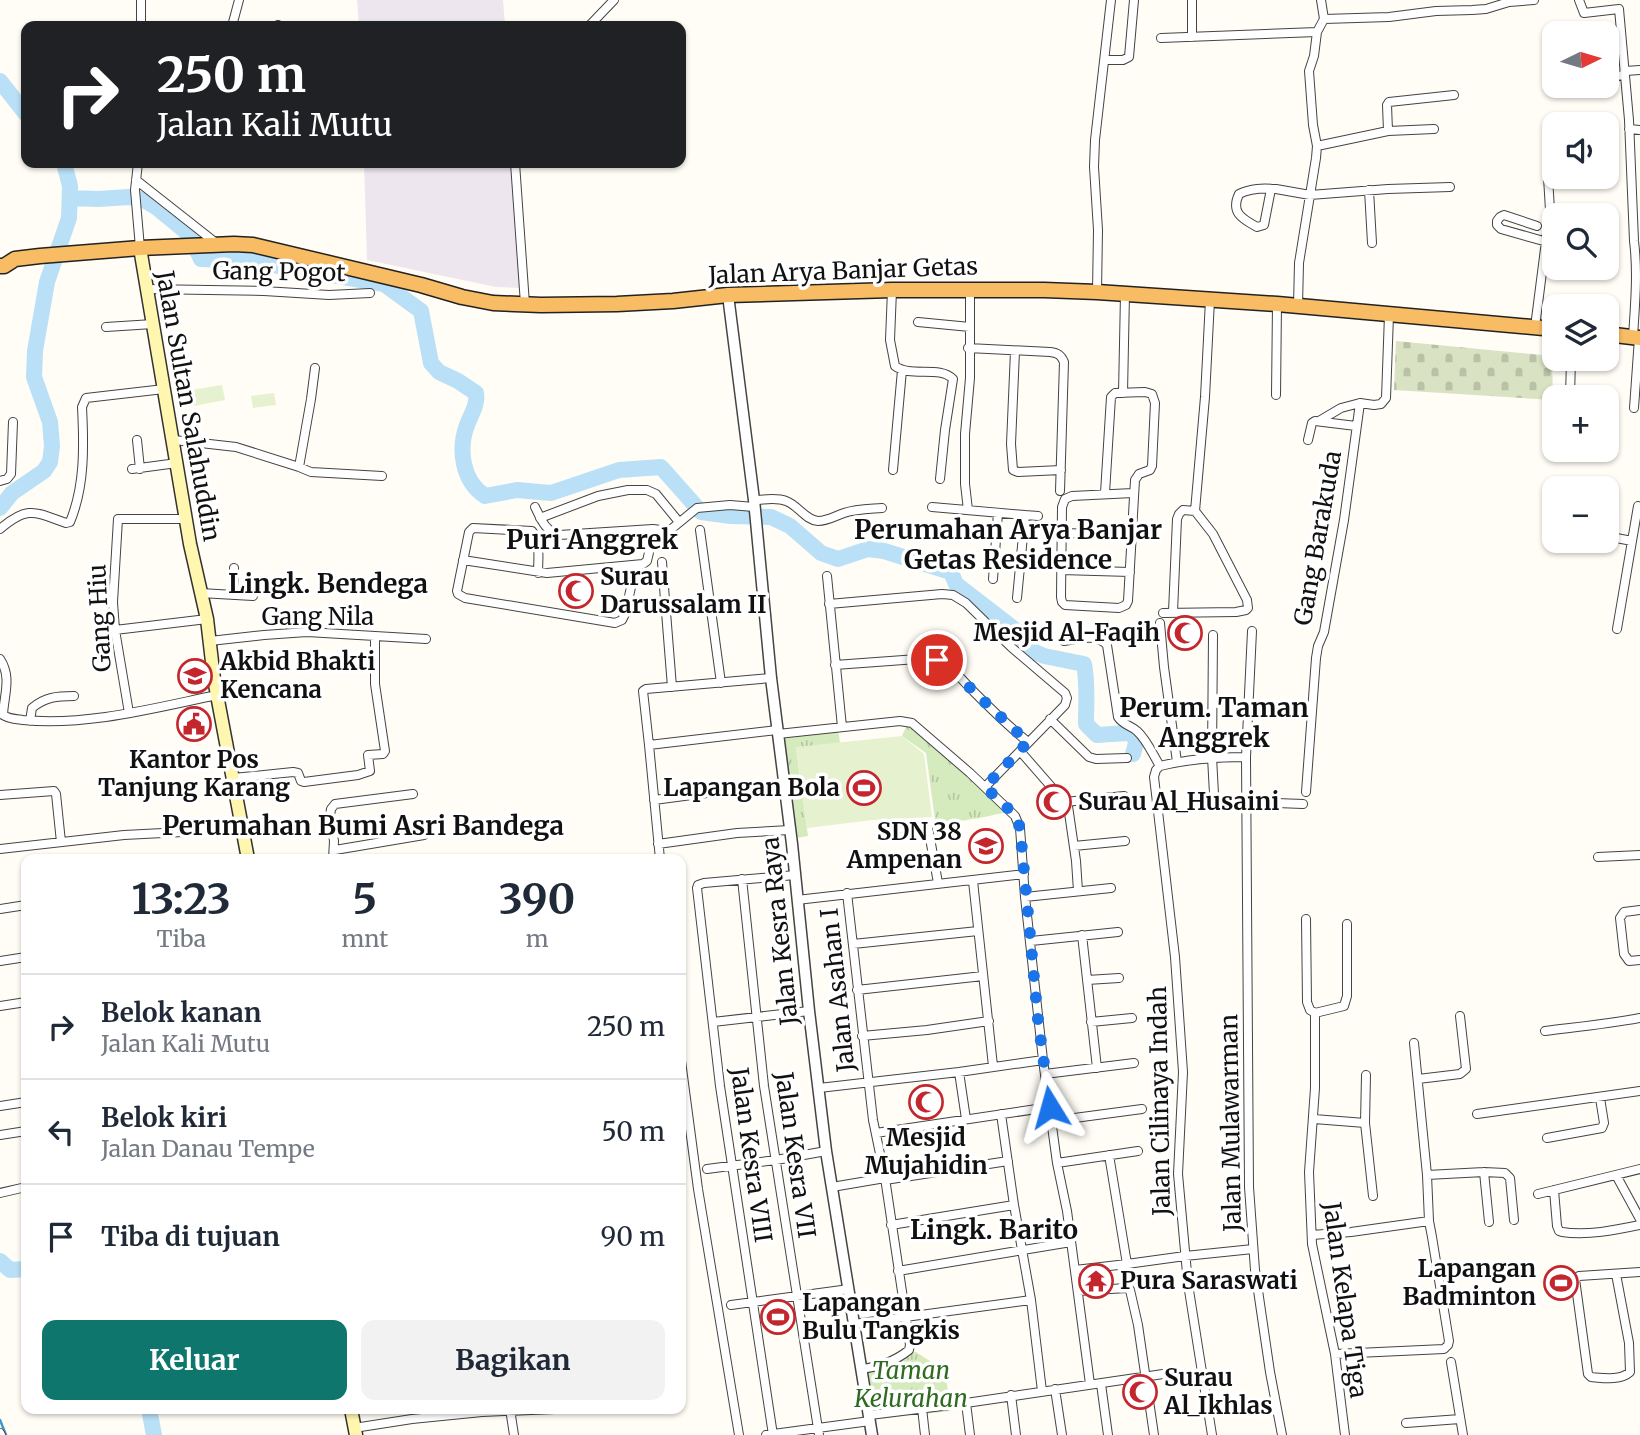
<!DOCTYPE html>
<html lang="id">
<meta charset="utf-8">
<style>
body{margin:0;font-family:Merriweather,serif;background:#f2f2f3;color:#1f2937;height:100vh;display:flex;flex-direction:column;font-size:26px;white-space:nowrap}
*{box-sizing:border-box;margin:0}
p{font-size:23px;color:#747a83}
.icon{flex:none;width:38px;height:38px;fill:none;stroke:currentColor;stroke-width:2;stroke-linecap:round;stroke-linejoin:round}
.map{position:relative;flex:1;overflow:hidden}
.side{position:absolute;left:21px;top:854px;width:665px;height:560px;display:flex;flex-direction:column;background:#fff;border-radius:14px;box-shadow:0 2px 5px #0004}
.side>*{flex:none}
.banner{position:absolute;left:21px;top:21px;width:665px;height:147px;border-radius:14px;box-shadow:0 2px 5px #0004;background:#202124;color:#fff;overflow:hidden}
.needle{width:46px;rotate:85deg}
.fabs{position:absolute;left:1542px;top:21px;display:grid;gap:14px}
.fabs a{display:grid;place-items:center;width:77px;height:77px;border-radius:14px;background:#fff;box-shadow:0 2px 5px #0004;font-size:35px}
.pin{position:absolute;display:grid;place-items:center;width:60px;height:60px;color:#fff;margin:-30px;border:4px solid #fff;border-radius:50%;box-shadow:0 2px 7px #0007}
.me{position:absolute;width:77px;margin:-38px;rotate:352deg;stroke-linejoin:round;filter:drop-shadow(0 0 5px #0008)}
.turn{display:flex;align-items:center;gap:24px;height:147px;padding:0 21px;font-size:32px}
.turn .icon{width:91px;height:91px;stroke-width:2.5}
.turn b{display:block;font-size:49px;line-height:60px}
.eta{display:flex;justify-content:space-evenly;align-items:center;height:119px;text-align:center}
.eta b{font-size:42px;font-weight:700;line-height:49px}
.primary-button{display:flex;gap:14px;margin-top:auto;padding:14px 21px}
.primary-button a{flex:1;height:80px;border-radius:14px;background:#0f766e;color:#fff;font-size:28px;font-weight:700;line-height:80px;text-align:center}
.primary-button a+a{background:#f2f2f3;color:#1f2937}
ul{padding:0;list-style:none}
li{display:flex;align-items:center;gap:21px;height:105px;padding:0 21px;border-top:2px solid #e0e1e3}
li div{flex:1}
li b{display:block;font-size:26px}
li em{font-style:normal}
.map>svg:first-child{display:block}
.industrial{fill:#eee6ef}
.grass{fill:url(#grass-tufts)}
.cemetery{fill:url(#cemetery-stones)}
.pitch{fill:#e6f2cf}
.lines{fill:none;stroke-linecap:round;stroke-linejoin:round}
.stream{stroke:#3f96cf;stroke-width:2.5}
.river{stroke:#b9e0f7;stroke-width:16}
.minor-casing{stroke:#444;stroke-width:10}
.tertiary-casing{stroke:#444;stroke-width:13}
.secondary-casing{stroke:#333;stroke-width:15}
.trunk-casing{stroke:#222;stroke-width:17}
.minor{stroke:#fff;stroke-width:8}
.tertiary{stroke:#fff;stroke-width:10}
.secondary{stroke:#fff6b0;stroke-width:12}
.trunk{stroke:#f7bc64;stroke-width:14}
.route{stroke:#1a73e8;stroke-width:12;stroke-dasharray:0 21.6}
.labels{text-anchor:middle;stroke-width:7;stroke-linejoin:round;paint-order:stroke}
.street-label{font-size:24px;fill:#111;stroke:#fff}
.poi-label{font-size:24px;font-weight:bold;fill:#111;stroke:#fff;text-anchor:start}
.park-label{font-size:24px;font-style:italic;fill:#2f6b1f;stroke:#fff}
.neighbourhood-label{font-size:26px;font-weight:bold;fill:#111;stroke:#fff}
</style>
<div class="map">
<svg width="1640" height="1435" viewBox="0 0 1640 1435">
<defs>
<pattern id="grass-tufts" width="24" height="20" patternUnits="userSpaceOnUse" patternTransform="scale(1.75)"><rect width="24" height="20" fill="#d5ebbd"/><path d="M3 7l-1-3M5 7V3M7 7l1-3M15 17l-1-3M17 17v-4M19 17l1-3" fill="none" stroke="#b6c8a1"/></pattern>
<pattern id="cemetery-stones" width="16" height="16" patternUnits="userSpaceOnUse" patternTransform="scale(1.75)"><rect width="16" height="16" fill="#d9e3c4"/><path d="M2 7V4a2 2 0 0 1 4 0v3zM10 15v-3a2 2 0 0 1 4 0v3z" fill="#b9c2a7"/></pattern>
</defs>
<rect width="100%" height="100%" fill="#fffdf5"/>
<!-- industrial -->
<path class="industrial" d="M357 0H503L505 26H359Z
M364 163H513L520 288 496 287 367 260Z"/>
<!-- grass -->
<path class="grass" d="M908 722 1008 812C987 816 955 825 935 820L926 753 902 736Z
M838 728 840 743 796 748 808 836 796 838 782 734Z
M916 1352 945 1371 951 1411 869 1420 864 1369 905 1353Z"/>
<!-- cemetery -->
<path class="cemetery" d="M1396 341 1552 356 1553 400 1394 390Z"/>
<!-- pitch -->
<path class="pitch" d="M222 385 225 400 194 406 191 390Z
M274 393 276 405 253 408 251 396Z
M902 736 924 754 932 817 873 820 807 828 796 747Z"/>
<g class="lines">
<!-- stream -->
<path class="stream" d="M0 1420 6 1435"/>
<!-- river -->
<path class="river" d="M0 81 26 114
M70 198 98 199 129 197 144 200 156 207 189 234 201 259 251 261 384 284 421 311 431 363 439 372 458 381 476 393C478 405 471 414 467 425 458 449 462 481 485 496L517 490 551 493 619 470 661 467 701 512 731 516 771 517 790 526 821 553 838 559 868 549 884 551 951 572 956 584 1013 628 1023 642 1035 652 1044 656 1084 664C1088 684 1086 704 1086 724L1097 735 1127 733 1134 735 1136 743 1133 754
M0 508 12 493 44 471 50 462 52 446 50 422 34 377 35 351 47 282 69 218 70 186 64 163
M0 1261 10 1270 26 1269
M149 1409 154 1435"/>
<!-- minor casing -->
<g class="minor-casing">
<path id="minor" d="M141 0V26
M1192 0V37
M1579 0 1584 13 1619 9 1629 120 1634 241C1638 273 1635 305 1633 337
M1324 19 1389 17 1436 11 1472 10 1486 9 1509 2 1534 0
M232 26 239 0
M278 26V25
M589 26 614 0
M1161 38 1317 32
M1105 60H1123L1129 57 1134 0
M1625 71 1640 70
M1606 77 1625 75
M1629 129 1640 130
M1388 131 1434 129
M1317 146 1388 131 1387 105 1389 102 1454 95
M138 163 135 190 140 248
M515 163 525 304
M136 180 216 243
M1271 189 1264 225 1257 227C1243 219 1230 213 1239 194 1251 188 1263 188 1276 189L1310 195 1388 189 1450 187
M1369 190 1372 243
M1537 226 1504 215 1500 217 1497 221V225L1501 229 1547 242
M146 289 264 291 329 295 370 293
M892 290 890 340 895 366C911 378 939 365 953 379L945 430 940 479
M1097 292 1098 230 1094 167 1095 140 1111 0
M1298 306 1299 263 1316 158 1317 146 1313 125 1309 71 1314 56 1317 32 1324 19 1321 0
M918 322 970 327
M106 327 153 324
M1535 327 1550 210 1547 161
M968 348 1050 352C1058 353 1061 355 1064 362L1060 491
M1015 351 1011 444 1013 470 1018 472 1061 470
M1123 393 1125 294
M1276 395 1277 304
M1570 397 1571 359
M1634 408 1639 338
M1319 421 1341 408 1360 403
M137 440 140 469
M174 440 236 447 299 467 311 472 382 476
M1308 440 1312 423 1315 421 1356 426
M299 467 311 399 315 368
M132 469 177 463
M893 470 902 370
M0 481 7 479 11 474 13 422
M1105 493 1111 397 1115 393 1145 392 1152 394 1155 403 1152 466 1150 470 1139 474 1135 480 1128 601 1126 605 1119 608 1065 605 1062 602 1061 597 1062 507 1065 499 1072 496 1133 493
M754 500C764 500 776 497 786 501 798 505 805 520 818 521 828 521 835 516 844 513 856 509 870 509 882 508
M535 507C541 519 545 531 559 535L653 529 668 531
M932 507 1025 515 1017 598
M968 510 965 484V434L970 378V290
M1025 515 1038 516
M540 518 598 496 628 490H647L656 494 679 522
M0 529C28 505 35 512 66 523L70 522C85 486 84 446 82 407L86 398 164 389
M700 530 721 683
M1062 533 1132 535
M1606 536 1632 541
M463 560 547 573 643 564 647 561 650 548 653 544 697 508 730 505 754 507
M662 562 672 687
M1061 570 1130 572
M538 573C538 559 541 542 532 531L473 528 469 532 457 591 458 594 465 598 615 623 622 620 625 614 636 565
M827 576 842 727
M993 579 998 513
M200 593 253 596
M233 594 234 568
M829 604 942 594 953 595 966 603 1011 647 1065 693 1067 698 1065 705 985 787
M1173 612 1177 519 1179 514 1183 510 1195 511
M1163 613 1236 612 1246 610 1248 608 1247 600 1213 534 1195 511 1205 397 1210 300
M1160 623 1164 667 1177 762
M1617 629 1638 506
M115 630 207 619
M1252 631 1246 757 1249 1187 1255 1270 1270 1372 1282 1435
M1213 635 1212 757 1214 794
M210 641 264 635 307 632 426 639
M1064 641C1078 639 1096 633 1107 645L1118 717C1123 725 1130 725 1137 731 1147 740 1153 755 1160 766
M0 659C12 677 4 695 3 715 9 719 15 719 23 720 88 726 154 708 217 695
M835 665 931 658C950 664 961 679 974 692 991 709 1009 727 1028 742
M1276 706 1311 708
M129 713 115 630 113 602 118 519H186
M1050 719 1089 757 1096 759 1127 758
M30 721 32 708C45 697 57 696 74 696
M778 734 900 721 912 723 970 773 1015 816 1020 828 1025 897 1043 1060 1057 1163 1067 1211 1090 1384
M649 745 643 691 646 689 771 678
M1020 751 1068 806 1076 861 1078 891
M1160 766 1156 770 1154 777 1175 957 1183 1072 1178 1174 1188 1284 1212 1435
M1160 766C1188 759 1217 757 1246 757
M233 778 293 772 298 773 301 781 304 782 358 775 370 771 368 755 383 754 385 751 375 684V636
M1306 792 1316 658 1318 646 1324 632 1344 520 1360 403 1374 405 1381 404 1386 398 1389 315
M0 795 54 791 56 794 61 842
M654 800 783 783
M1065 802 1124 796
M1247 802 1303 804
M886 830 922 825 928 827 938 883
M658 844 737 833 790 830
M1074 846 1125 841
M0 849 124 835 242 829
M335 850 424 835
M1598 857 1640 855
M333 859 334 841 330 816 331 809 335 804 413 794
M660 859 649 745 777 730
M742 879 764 1086 819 1435
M973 881 993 1066
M847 893 873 1120 885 1178 910 1345 909 1350C894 1362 879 1367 861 1369
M1025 897 1111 888
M797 900 1024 874
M0 909 26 905
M1640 910 1624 912 1620 918 1624 954 1629 961 1640 960
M1306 919 1307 1002 1310 1010 1315 1013 1344 1006 1347 996V924
M1082 935 1097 1068
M1031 941 1118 932
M853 944 978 931
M0 961 26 957
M1087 980 1119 978
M857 990 983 976
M0 1006 26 1002
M1315 1013V1088L1309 1172 1312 1244 1335 1354 1345 1435
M713 1022 809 1011
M1091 1022 1132 1018
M1545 1031C1577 1027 1608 1024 1640 1018
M862 1036 927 1030 989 1021
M1414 1043 1427 1175 1429 1221
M681 1061 698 1189 739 1435
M959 1072 966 1119
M1045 1074 1134 1063
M1366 1075 1365 1123 1373 1196
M1418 1079 1460 1074 1466 1069 1460 1016
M819 1088 959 1072 1043 1060
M0 1106 26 1102
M1001 1114 1014 1205 1031 1300 1042 1391
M1477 1114 1640 1091
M1314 1119 1365 1123
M1052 1121 1142 1109
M876 1133 1050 1107
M0 1135 26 1131
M1547 1138 1602 1128 1604 1123 1600 1098
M1057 1163 1138 1151
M707 1169 776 1160 826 1151
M1484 1172 1489 1222
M1427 1175 1484 1172 1505 1173 1510 1178 1514 1220
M1616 1175 1640 1219
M885 1180 1008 1161
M832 1187 885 1178
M1554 1190 1557 1226 1559 1231 1562 1232C1587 1236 1616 1230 1640 1225
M0 1193 26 1187
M1538 1194 1640 1169
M891 1225 1014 1205
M1312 1235 1351 1232 1429 1221 1432 1237 1449 1341 1448 1345 1444 1349 1335 1354
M1127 1264 1185 1256 1253 1249
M1075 1270 1127 1264 1109 1155
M898 1271 1071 1242
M1616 1274 1629 1343 1630 1372C1620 1381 1603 1378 1591 1377L1588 1374 1575 1279 1579 1276 1640 1272
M1078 1291 1127 1288 1130 1290 1138 1325 1154 1435
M731 1305 849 1289
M854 1324 1031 1300
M1451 1362 1463 1435
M1101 1384 1108 1435
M1055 1389 1062 1435
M1011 1395 1016 1435
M966 1403 970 1435
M922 1408 925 1435
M510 1409 514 1435
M870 1415 966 1403 1163 1374
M1406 1423 1460 1419
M354 1428 412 1419 482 1412 555 1409
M0 1433 1 1435
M766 1435 870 1421
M773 1435 720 1086 697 888 698 885 704 883 795 875"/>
</g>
<!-- tertiary casing -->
<g class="tertiary-casing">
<path id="tertiary" d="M728 295 754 500 771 678 792 844 809 1011 826 1151 872 1435"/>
</g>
<!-- secondary casing -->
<g class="secondary-casing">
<path id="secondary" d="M140 248 190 544 207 619 214 679 248 859
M351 1409 356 1435"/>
</g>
<!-- trunk casing -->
<g class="trunk-casing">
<path id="trunk" d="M0 266H4L15 259 40 256 140 248 234 244 253 245 421 285 462 297 493 303 541 305 617 304 673 301 728 295 892 290H1044L1097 292 1277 304 1554 329
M1606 334 1640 338"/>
</g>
<!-- minor -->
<use href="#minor" class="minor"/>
<!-- tertiary -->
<use href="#tertiary" class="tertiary"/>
<!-- secondary -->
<use href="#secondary" class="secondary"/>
<!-- trunk -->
<use href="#trunk" class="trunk"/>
</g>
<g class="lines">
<!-- route -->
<path class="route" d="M937 660 952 669 976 694 1028 742 985 787 1016 816 1020 828 1038 1020 1050 1107"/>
</g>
<!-- icons -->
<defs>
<g id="mosque-ring" transform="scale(1.75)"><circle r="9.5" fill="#fff" stroke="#c4262e" stroke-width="1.5"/><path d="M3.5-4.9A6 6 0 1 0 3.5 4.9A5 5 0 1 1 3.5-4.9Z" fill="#c4262e"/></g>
<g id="university-ring" transform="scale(1.75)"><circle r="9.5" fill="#fff" stroke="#c4262e" stroke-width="1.5"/><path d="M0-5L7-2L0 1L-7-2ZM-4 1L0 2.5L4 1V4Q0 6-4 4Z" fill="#c4262e"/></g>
<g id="civic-ring" transform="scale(1.75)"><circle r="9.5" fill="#fff" stroke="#c4262e" stroke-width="1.5"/><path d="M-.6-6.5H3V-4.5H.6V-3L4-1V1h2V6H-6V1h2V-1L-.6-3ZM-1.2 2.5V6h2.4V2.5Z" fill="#c4262e"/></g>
<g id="stadium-ring" transform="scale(1.75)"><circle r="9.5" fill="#fff" stroke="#c4262e" stroke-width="1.5"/><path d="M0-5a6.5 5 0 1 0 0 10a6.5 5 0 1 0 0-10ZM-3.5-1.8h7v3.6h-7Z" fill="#c4262e"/></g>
<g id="school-ring" transform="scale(1.75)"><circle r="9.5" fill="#fff" stroke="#c4262e" stroke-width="1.5"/><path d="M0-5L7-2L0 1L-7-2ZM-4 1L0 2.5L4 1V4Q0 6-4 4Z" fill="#c4262e"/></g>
<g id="temple-ring" transform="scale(1.75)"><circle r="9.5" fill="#fff" stroke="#c4262e" stroke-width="1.5"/><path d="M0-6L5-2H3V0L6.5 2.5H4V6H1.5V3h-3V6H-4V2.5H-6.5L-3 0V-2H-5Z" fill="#c4262e"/></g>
</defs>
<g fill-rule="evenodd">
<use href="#mosque-ring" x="576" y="591"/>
<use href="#mosque-ring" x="1185" y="633"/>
<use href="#university-ring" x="195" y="676"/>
<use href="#civic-ring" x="194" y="724"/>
<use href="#stadium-ring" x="864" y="788"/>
<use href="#mosque-ring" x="1054" y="802"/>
<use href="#school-ring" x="986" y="846"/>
<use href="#mosque-ring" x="926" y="1102"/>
<use href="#temple-ring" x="1096" y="1281"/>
<use href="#stadium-ring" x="1561" y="1283"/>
<use href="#stadium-ring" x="778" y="1317"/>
<use href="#mosque-ring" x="1140" y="1392"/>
</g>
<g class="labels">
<!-- street labels -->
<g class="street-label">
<text transform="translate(843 271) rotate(-2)" y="8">Jalan Arya Banjar Getas</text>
<text transform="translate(279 272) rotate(1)" y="8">Gang Pogot</text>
<text transform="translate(188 406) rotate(80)" y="8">Jalan Sultan Salahuddin</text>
<text transform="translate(1318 538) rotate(-80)" y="8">Gang Barakuda</text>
<text x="318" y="625">Gang Nila</text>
<text transform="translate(100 618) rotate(-93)" y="8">Gang Hiu</text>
<text transform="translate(780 931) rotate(-96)" y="8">Jalan Kesra Raya</text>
<text transform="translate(838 990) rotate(-96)" y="8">Jalan Asahan I</text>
<text transform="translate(1160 1101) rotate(-91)" y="8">Jalan Cilinaya Indah</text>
<text transform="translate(1231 1123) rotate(-91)" y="8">Jalan Mulawarman</text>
<text transform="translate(751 1155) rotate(82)" y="8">Jalan Kesra VIII</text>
<text transform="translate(795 1155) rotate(82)" y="8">Jalan Kesra VII</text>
<text transform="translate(1345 1300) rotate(82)" y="8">Jalan Kelapa Tiga</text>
</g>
<!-- poi labels -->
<g class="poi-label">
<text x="600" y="585">Surau<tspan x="600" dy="28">Darussalam II</tspan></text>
<text x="1160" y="641" text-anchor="end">Mesjid Al-Faqih</text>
<text x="220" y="670">Akbid Bhakti<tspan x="220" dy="28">Kencana</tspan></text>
<text x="194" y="768" text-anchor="middle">Kantor Pos<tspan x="194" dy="28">Tanjung Karang</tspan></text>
<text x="840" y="796" text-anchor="end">Lapangan Bola</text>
<text x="1078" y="810">Surau Al_Husaini</text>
<text x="962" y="840" text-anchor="end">SDN 38<tspan x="962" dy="28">Ampenan</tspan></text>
<text x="926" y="1146" text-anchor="middle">Mesjid<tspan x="926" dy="28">Mujahidin</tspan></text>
<text x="1536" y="1277" text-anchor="end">Lapangan<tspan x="1536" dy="28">Badminton</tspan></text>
<text x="1120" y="1289">Pura Saraswati</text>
<text x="802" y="1311">Lapangan<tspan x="802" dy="28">Bulu Tangkis</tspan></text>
<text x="1164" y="1386">Surau<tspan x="1164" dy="28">Al_Ikhlas</tspan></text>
</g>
<!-- park labels -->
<g class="park-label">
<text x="911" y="1379">Taman<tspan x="911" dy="28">Kelurahan</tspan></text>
</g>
<!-- neighbourhood labels -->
<g class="neighbourhood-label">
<text x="1008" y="539">Perumahan Arya Banjar<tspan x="1008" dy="30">Getas Residence</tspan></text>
<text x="592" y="549">Puri Anggrek</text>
<text x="328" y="593">Lingk. Bendega</text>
<text x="1214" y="717">Perum. Taman<tspan x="1214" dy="30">Anggrek</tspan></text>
<text x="363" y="835">Perumahan Bumi Asri Bandega</text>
<text x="994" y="1239">Lingk. Barito</text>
</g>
</g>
</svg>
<div class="fabs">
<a><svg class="needle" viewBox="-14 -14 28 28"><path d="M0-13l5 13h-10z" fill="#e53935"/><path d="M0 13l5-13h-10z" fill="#747a83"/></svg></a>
<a><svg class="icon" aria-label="sound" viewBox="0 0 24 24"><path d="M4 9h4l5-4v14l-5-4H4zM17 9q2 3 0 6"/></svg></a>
<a><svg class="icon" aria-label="search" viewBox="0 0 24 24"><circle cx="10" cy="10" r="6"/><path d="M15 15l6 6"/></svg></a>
<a><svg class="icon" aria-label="layers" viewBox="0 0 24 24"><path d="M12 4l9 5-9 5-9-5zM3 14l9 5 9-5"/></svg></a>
<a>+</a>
<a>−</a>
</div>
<div class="pin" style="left:937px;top:660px;background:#d93025"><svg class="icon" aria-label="arrive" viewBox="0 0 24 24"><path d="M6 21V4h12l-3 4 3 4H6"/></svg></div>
<svg class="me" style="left:1050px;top:1107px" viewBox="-20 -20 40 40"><path d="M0-17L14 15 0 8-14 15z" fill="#1a73e8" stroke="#fff" stroke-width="4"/></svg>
<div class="banner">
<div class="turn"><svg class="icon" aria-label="right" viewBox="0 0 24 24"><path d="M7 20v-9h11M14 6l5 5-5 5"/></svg><div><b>250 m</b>Jalan Kali Mutu</div></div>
</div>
<section class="side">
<div class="eta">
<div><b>13:23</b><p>Tiba</p></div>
<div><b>5</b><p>mnt</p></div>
<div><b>390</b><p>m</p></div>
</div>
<ul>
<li><svg class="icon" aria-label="right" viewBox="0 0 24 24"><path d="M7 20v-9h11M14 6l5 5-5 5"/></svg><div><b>Belok kanan</b><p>Jalan Kali Mutu</p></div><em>250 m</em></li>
<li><svg class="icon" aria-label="left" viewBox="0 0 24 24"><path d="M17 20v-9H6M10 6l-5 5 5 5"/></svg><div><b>Belok kiri</b><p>Jalan Danau Tempe</p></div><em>50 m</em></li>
<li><svg class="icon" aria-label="arrive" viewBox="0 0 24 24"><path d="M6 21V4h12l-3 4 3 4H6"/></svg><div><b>Tiba di tujuan</b></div><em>90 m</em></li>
</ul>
<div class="primary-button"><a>Keluar</a><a>Bagikan</a></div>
</section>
</div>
